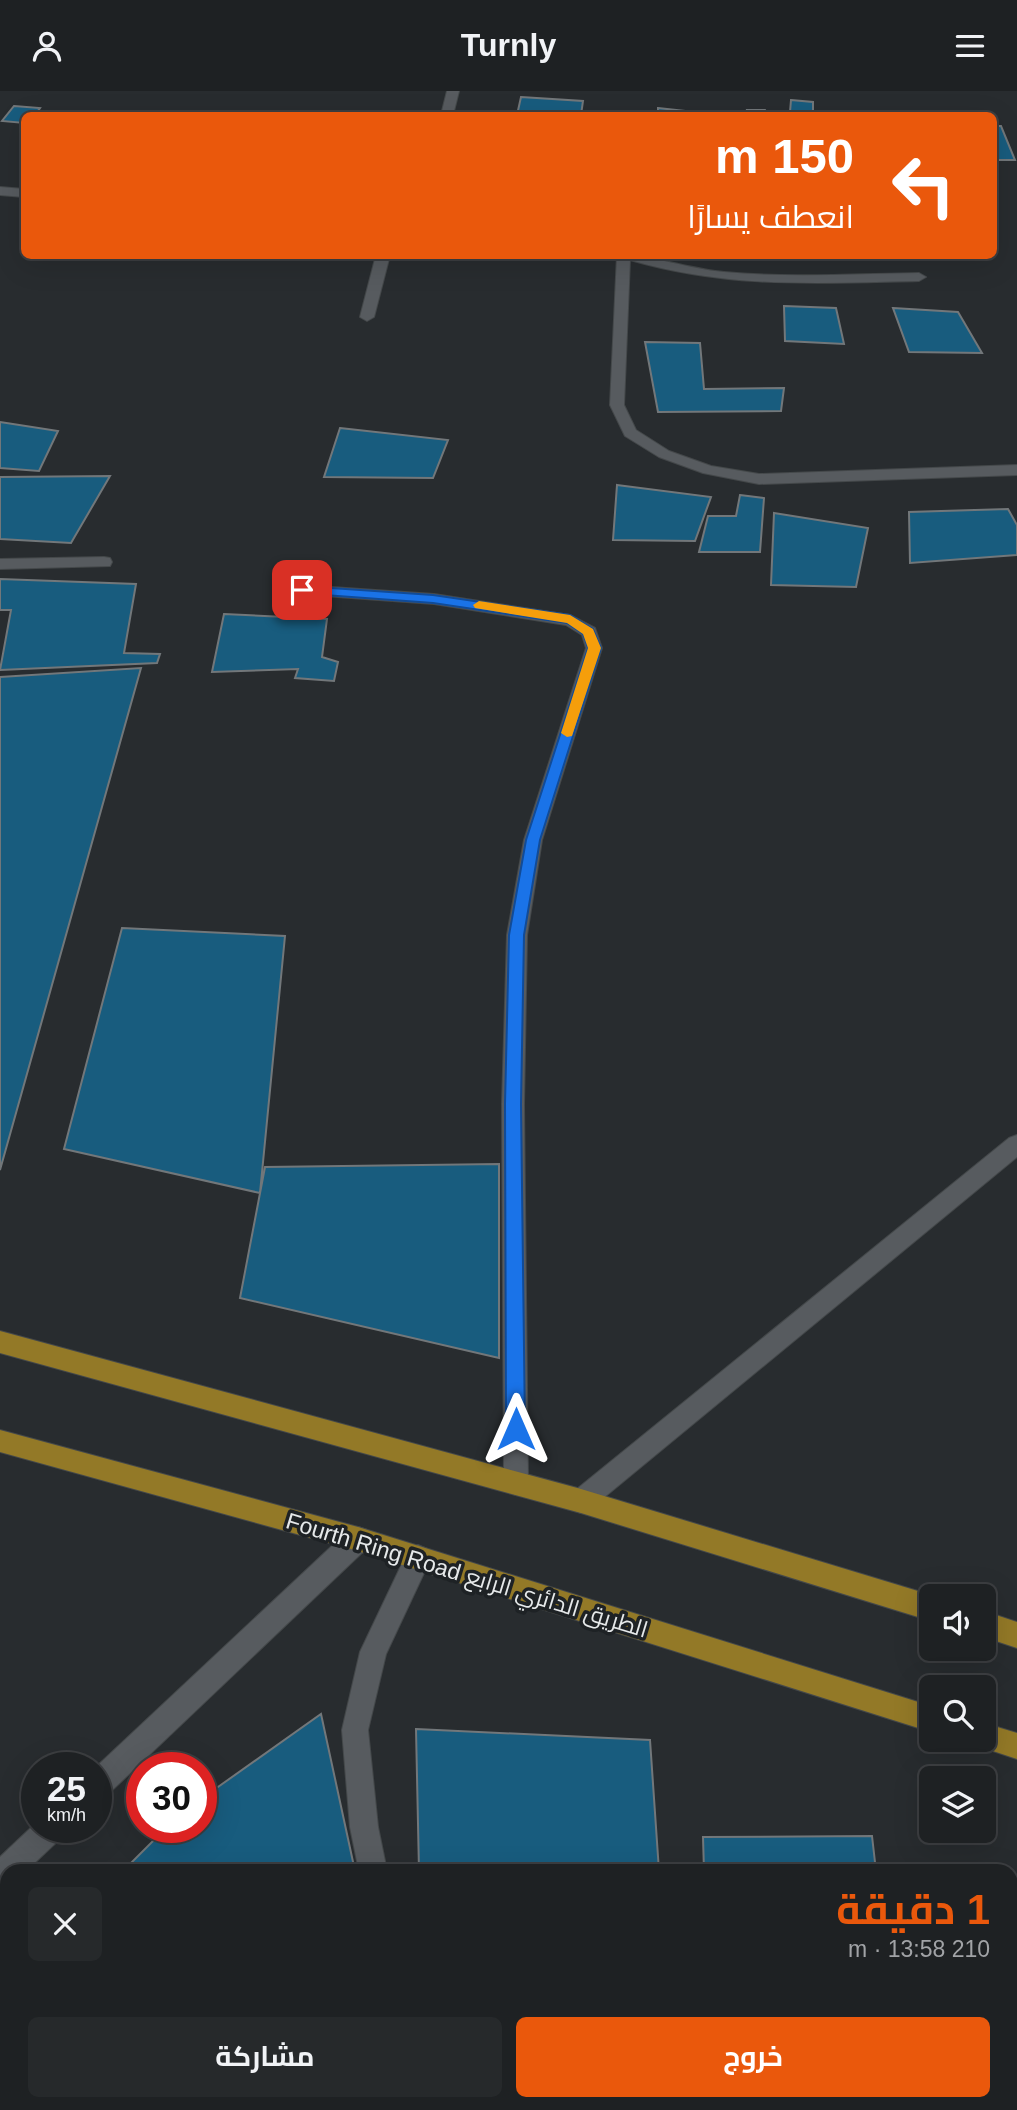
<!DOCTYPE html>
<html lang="ar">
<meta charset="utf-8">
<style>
body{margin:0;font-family:Arial,Cairo,sans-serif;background:#26292b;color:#f1f3f6;direction:rtl;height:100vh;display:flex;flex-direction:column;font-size:26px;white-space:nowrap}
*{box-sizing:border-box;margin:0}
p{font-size:23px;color:#a1a3a6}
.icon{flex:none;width:38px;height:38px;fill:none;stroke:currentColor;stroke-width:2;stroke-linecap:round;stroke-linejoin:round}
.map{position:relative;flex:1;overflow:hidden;direction:ltr}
.sheet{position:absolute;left:0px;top:1773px;width:1018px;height:247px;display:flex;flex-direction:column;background:#1e2123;border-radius:21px 21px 0 0;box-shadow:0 7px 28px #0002,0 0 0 2px #3c3e41;direction:rtl}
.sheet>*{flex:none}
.hud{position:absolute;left:21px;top:21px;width:976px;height:147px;border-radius:10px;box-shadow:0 7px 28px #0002,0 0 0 2px #3c3e41;direction:rtl;background:#ea580c;color:#fff;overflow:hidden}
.fabs{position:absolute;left:919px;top:1493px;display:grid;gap:14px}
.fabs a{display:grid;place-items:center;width:77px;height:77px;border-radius:10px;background:#1e2123;box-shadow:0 7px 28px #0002,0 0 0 2px #3c3e41;font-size:35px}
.speed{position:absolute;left:21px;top:1661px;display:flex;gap:14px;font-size:35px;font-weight:700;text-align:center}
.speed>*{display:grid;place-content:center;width:91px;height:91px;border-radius:50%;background:#1e2123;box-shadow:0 7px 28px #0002,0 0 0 2px #3c3e41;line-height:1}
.speed small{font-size:18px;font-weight:400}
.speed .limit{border:10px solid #d22;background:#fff;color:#111}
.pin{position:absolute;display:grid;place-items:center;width:60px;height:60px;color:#fff;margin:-30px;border-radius:14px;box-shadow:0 4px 10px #0006}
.me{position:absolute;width:77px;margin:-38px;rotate:0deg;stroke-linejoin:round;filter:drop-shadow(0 0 5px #0008)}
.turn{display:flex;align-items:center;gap:24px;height:147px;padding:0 28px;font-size:32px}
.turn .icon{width:91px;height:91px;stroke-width:2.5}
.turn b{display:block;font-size:49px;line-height:60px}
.round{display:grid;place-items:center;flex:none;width:74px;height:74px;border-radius:10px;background:#26292b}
.overview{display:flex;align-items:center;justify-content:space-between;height:119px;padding:0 28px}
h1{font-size:42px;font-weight:700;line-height:52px;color:#ea580c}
.button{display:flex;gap:14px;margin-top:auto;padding:14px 28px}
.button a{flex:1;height:80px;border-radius:10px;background:#ea580c;color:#fff;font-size:28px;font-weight:700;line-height:80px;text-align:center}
.button a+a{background:#26292b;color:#f1f3f6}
header{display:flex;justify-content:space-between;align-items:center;height:91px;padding:0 28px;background:#1e2123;font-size:32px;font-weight:700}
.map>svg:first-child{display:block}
.building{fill:#185c7e;stroke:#72777a;stroke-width:2}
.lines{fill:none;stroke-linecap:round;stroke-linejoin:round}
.minor-casing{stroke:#44484a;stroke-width:2}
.major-casing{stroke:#44484a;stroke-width:2}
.minor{fill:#575b5f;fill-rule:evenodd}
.major{fill:#937927;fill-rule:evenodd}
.route{fill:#1a73e8;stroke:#114b97;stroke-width:2}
.slow{fill:#f59e0b}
.labels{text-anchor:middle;stroke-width:7;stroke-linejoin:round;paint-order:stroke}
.near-street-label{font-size:23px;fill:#e6e9ea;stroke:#1e2225}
</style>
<header><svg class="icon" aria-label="menu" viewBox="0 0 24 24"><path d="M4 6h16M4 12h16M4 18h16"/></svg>Turnly<svg class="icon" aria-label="person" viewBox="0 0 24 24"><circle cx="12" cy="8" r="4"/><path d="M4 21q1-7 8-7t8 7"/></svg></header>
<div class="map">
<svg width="1017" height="2019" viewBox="0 0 1017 2019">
<rect width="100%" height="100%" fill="#282c2f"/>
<!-- building -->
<path class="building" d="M521 6 583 10 581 24H517Z
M791 9 813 11V21H790Z
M14 15 40 17 35 24H24V32L2 30Z
M658 17 712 23V24H658Z
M747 19H765L768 24H748Z
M994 35H1001L1015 69H994Z
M784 215 836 217 844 253 785 250Z
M893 217 958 221 982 262 909 261Z
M645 251 700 252 704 298 784 297 781 320 658 321Z
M0 331 58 340 39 380 0 377Z
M340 337 448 349 433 387 324 386Z
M110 385 71 452 0 448V386Z
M617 394 711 406 695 450 613 449Z
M740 404 764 407 760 461H699L708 425H736Z
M1008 418 1017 434V464L910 472 909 421Z
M774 422 868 437 856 496 771 494Z
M0 488 136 493 124 562 160 563 157 572 0 579 11 519H0Z
M224 523 327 528 322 566 338 571 334 590 295 587 298 578 212 581Z
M141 577 0 1079V586Z
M122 837 285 845 260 1102 64 1058Z
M499 1073V1267L240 1207 265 1076Z
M321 1623 355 1780H123L167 1736H201V1708Z
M416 1638 650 1649 659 1780H419Z
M872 1745 876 1780H704L703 1746Z
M7 1896V2012H406L407 2019H0V1903Z
M707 2012H907L908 2019H708Z"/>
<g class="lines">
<!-- minor casing -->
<g class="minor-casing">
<path id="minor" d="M447 0H459L453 24H441Z
M0 96 24 98V106L0 104Z
M376 164H390L374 226 367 230 360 226Z
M617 164C654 164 688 178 724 181 789 187 854 183 919 182L926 186 919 190C818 192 730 198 630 169L624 314 636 339 669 360 711 375 759 383 1017 374V384L759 393 703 382 659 366 625 345 610 314Z
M104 466 110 467 112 471 110 475 0 478V468Z
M302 494 434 503 570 524 595 537 602 557 542 749 527 844 524 1013 528 1392 525 1400 516 1404 507 1400 504 1392 502 1013 507 844 524 749 586 557 582 544 566 534 434 513 296 503 294 499 296 495Z
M1017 1044V1066L590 1418 581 1422 572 1418 569 1410 572 1402 1009 1047Z
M358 1436 367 1439 371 1448 367 1457 106 1705 96 1709V1676L349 1439Z
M418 1454 427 1458 431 1467 386 1563 368 1639 378 1736 387 1780H359L350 1736 342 1639 360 1561 409 1458Z
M37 1731V1736H66L62 1746 26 1780H7V1796L0 1799V1766Z
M409 2012H439L440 2019H410Z"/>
</g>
<!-- major casing -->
<g class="major-casing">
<path id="major" d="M0 1240 581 1398 931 1504V1530L581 1422 0 1262Z
M0 1339 358 1436 931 1615V1641L358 1460 0 1361Z
M984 1520 1017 1531V1557L984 1546Z
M984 1632 1017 1642V1668L975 1654 972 1648H984Z"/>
</g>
<!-- minor -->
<use href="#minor" class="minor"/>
<!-- major -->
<use href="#major" class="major"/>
</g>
<!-- route -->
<path class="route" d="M302 495 433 504 570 524 593 538 601 557 540 749 524 844 521 1013 525 1338 522 1344 516 1346 509 1344 506 1338 505 1013 509 844 526 749 588 557 583 543 567 532 433 512 297 502 295 499Z"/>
<!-- slow -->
<path class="slow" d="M479 510 570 524 593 538 601 557 572 645 567 646 561 642 588 557 583 543 567 532 475 517 473 514Z"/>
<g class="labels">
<!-- near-street labels -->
<g class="near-street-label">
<text transform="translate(467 1484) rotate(17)" y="8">Fourth Ring Road الطريق الدائري الرابع</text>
</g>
</g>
</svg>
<div class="fabs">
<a><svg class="icon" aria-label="sound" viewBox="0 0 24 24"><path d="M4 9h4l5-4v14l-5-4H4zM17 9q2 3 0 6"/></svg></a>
<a><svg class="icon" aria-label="search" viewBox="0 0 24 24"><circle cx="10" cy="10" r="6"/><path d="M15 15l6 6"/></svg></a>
<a><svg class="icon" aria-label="layers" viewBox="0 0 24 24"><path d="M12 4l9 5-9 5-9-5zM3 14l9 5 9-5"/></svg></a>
</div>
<div class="speed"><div>25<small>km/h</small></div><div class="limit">30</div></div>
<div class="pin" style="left:302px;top:499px;background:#d93025"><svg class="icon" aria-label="arrive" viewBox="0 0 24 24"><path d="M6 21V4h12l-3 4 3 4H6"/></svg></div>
<svg class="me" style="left:516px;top:1338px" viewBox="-20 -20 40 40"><path d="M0-17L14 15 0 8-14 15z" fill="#1a73e8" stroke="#fff" stroke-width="4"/></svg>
<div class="hud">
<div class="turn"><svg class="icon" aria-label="left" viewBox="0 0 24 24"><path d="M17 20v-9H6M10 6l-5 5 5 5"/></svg><div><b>150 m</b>انعطف يسارًا</div></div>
</div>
<section class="sheet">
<div class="overview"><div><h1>1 دقيقة</h1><p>210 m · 13:58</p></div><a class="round"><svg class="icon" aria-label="close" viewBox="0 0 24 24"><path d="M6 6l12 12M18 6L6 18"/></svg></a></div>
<div class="button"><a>خروج</a><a>مشاركة</a></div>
</section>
</div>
